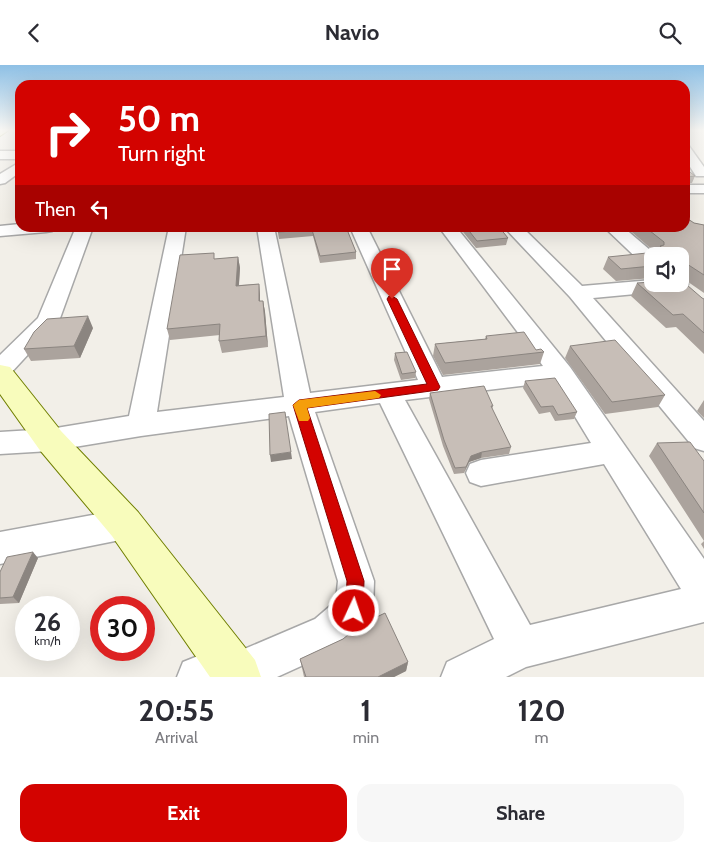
<!DOCTYPE html>
<style>
body{margin:0;font-family:Cabin,sans-serif;background:#f7f7f7;color:#2b2b33;height:100vh;display:flex;flex-direction:column;font-size:19px;white-space:nowrap}
*{box-sizing:border-box;margin:0}
p{font-size:16px;color:#7c7c81}
.icon{flex:none;width:28px;height:28px;fill:none;stroke:currentColor;stroke-width:2;stroke-linecap:round;stroke-linejoin:round}
.map{position:relative;height:612px;overflow:hidden}
.drawer{display:flex;flex-direction:column;background:#fff;flex:1}
.drawer>*{flex:none}
.guide{position:absolute;left:15px;top:15px;width:675px;height:152px;border-radius:15px;box-shadow:0 5px 20px #0002;background:#d30300;color:#fff;overflow:hidden}
.buttons{position:absolute;left:644px;top:182px;display:grid;gap:10px}
.buttons a{display:grid;place-items:center;width:45px;height:45px;border-radius:10px;background:#fff;box-shadow:0 5px 20px #0002;font-size:25px}
.speed{position:absolute;left:15px;top:531px;display:flex;gap:10px;font-size:25px;font-weight:700;text-align:center}
.speed>*{display:grid;place-content:center;width:65px;height:65px;border-radius:50%;background:#fff;box-shadow:0 5px 20px #0002;line-height:1}
.speed small{font-size:12px;font-weight:400}
.speed .limit{border:8px solid #d22;background:#fff;color:#111}
.pin{position:absolute;display:grid;place-items:center;width:42px;height:42px;color:#fff;margin:-51px -21px;border-radius:50% 50% 50% 0;rotate:-45deg;box-shadow:0 0 5px #0007}
.pin .icon{rotate:45deg}
.me{position:absolute;width:55px;margin:-28px;rotate:3deg;stroke-linejoin:round;filter:drop-shadow(0 0 4px #0008)}
.turn{display:flex;align-items:center;gap:18px;height:105px;padding:0 20px;font-size:22px}
.turn .icon{width:65px;height:65px;stroke-width:2.5}
.turn b{display:block;font-size:35px;line-height:42px}
.then{display:flex;align-items:center;height:48px;padding:0 20px;background:#0003;gap:10px;font-size:19px}
.eta{display:flex;justify-content:space-evenly;align-items:center;height:85px;text-align:center}
.eta b{font-size:30px;font-weight:700;line-height:35px}
.primary-button{display:flex;gap:10px;margin-top:auto;padding:10px 20px}
.primary-button a{flex:1;height:58px;border-radius:15px;background:#d30300;color:#fff;font-size:20px;font-weight:700;line-height:58px;text-align:center}
.primary-button a+a{background:#f7f7f7;color:#2b2b33}
header{display:flex;justify-content:space-between;align-items:center;height:65px;padding:0 20px;background:#fff;font-size:22px;font-weight:700}
.map>svg:first-child{display:block}
.lines{fill:none;stroke-linecap:round;stroke-linejoin:round}
.street-casing{stroke:#a8a8a8;stroke-width:3}
.secondary-casing{stroke:#707f01;stroke-width:2}
.street{fill:#fff;fill-rule:evenodd}
.secondary{fill:#f8fcbc;fill-rule:evenodd}
.wall{fill:#aba39d}
.shaded-wall{fill:#8b8580}
.building{fill:#c7beb7;stroke:#8b8580}
.route{fill:#d30300;stroke:#890200}
.slow{fill:#f59e0b}
</style>
<header><svg class="icon" aria-label="back" viewBox="0 0 24 24"><path d="M15 5l-7 7 7 7"/></svg>Navio<svg class="icon" aria-label="search" viewBox="0 0 24 24"><circle cx="10" cy="10" r="6"/><path d="M15 15l6 6"/></svg></header>
<div class="map">
<svg width="704" height="612" viewBox="0 0 704 612">
<rect width="100%" height="100%" fill="#f2efe8"/>
<g class="lines">
<!-- street casing -->
<g class="street-casing">
<path id="street" d="M685 80 689 81 704 102V111H696L685 94Z
M0 86H20V94H0Z
M20 97V107L5 118 0 119V109Z
M685 120H704V128H685Z
M20 159V162H54L52 166 46 167 0 171V161Z
M76 162H93L59 256 9 310 0 312V290L38 253Z
M169 162H186L157 347 284 332 257 162H274L310 328 418 315 350 162H367L442 312 543 301 439 162H456L570 302 704 494V557L526 602 506 612H441L447 597 494 574 380 338 315 347 374 516 373 546 368 560 343 582 277 612H177L183 597 198 591 235 588 315 554 336 536 338 516 289 351 141 371 50 386 0 389V367L50 364 129 351ZM554 317 591 378 481 395 470 399 466 408 470 417 481 421 604 399 681 524 530 560 405 335Z
M504 162H522L582 221 652 215V219H680V213L685 215 688 219 685 223 678 225 593 233 704 356V386L694 383 570 232Z
M604 162H623L657 191H652V203L645 201Z
M125 444 137 448 142 459 137 470 125 474 0 499V467Z"/>
</g>
<!-- secondary casing -->
<g class="secondary-casing">
<path id="secondary" d="M0 65H9L0 71Z
M0 300 10 302 61 366 138 447 255 595 261 612H210L112 471 39 384 0 329Z"/>
</g>
<!-- street -->
<use href="#street" class="street"/>
<!-- secondary -->
<use href="#secondary" class="secondary"/>
</g>
<!-- wall -->
<path class="wall" d="M685 103 695 111 692 118 685 119Z
M694 158 704 160V228L681 212 680 214V191H652V214V213L616 216 603 204 608 192 655 191 656 188 626 162H685Z
M277 162H346L356 187V194L320 198 313 171 279 174Z
M459 162H499L508 173 506 180 476 183Z
M238 192 240 203 239 220 259 219 260 236H263L265 247 268 282 222 288 219 276 220 270 170 275 167 264 216 194Z
M637 218 704 234V289L676 262 666 263 631 231Z
M93 263 80 293 31 296 24 284Z
M486 271 544 287 540 299 443 310 433 291 435 279 485 274Z
M570 281 665 330 658 342 605 349 565 293Z
M395 288 416 307 415 313 401 315 394 295Z
M525 316 577 347 574 354 555 356 550 347 539 349 523 323Z
M430 328 493 341 492 344 511 382 509 389 481 393 469 397 464 408 454 409 443 381 429 334Z
M704 335V353L697 346Z
M657 378 704 396V484L701 479 704 476 649 391Z
M38 493 19 538 0 539V507Z
M343 574 408 597 406 606 394 612H304L300 594Z"/>
<!-- shaded-wall -->
<path class="shaded-wall" d="M238 192 240 203 238 231 236 221Z
M259 219 260 230V247L259 236Z
M263 236 265 247 268 282 266 271Z
M88 251 93 263 80 293 74 281Z
M291 387 292 394 271 397 270 390Z
M482 387 481 393 469 397 464 408 466 402 471 391Z
M33 487 38 493 19 538 13 532Z
M408 597 406 606 394 612H378Z"/>
<!-- building -->
<path class="building" d="M685 103 695 111 687 112 686 116H685Z
M685 152 694 158 704 160V210L687 199 685 200V204H680V191H659H660V186H666L660 181 664 180V177L645 162H685Z
M277 162H346L356 187 320 191 312 165 278 167Z
M466 162H499L508 173 477 176Z
M214 188V194L238 192 236 221 259 219V236H263L266 271 219 276 220 259 167 264 180 190Z
M647 188 655 191H652V201L621 204 608 192Z
M680 214 702 233 704 234V268L683 249 673 250 637 218 652 217V219H680Z
M88 251 74 281 24 284 34 267 47 254Z
M524 267 536 285 541 284 544 287 445 298 435 279 487 274 486 271Z
M615 275 665 330 612 337 570 281Z
M407 287 416 307 402 309 395 288Z
M555 313 577 347 558 350 553 341 541 342 525 316Z
M484 321 493 341H491L511 382 482 387 471 391 466 402 455 403 444 375 430 328Z
M285 347 291 387 270 390 269 349Z
M690 377 704 396V448L657 378Z
M33 487 13 532 0 533V507L7 492Z
M385 548 408 597 378 612H306L300 594 343 574 360 560Z"/>
<!-- sky -->
<linearGradient id="sky" x2="0" y2="1"><stop stop-color="#8ec0e5"/><stop offset="0.43" stop-color="#f9f8f5"/><stop offset="1" stop-color="#f9f8f5" stop-opacity="0"/></linearGradient>
<rect width="704" height="151" fill="url(#sky)"/>
<!-- route -->
<path class="route" d="M389 231H392L397 234 440 322 438 325 307 343 364 516 363 546 360 552 354 555 348 552 345 546 347 516 293 340 299 335 427 319 387 234Z"/>
<!-- slow -->
<path class="slow" d="M375 326 381 330 379 333 307 343 310 353 308 356H299L293 340 299 335Z"/>
</svg>
<div class="buttons">
<a><svg class="icon" aria-label="sound" viewBox="0 0 24 24"><path d="M4 9h4l5-4v14l-5-4H4zM17 9q2 3 0 6"/></svg></a>
</div>
<div class="speed"><div>26<small>km/h</small></div><div class="limit">30</div></div>
<div class="pin" style="left:392px;top:234px;background:#d93025"><svg class="icon" aria-label="arrive" viewBox="0 0 24 24"><path d="M6 21V4h12l-3 4 3 4H6"/></svg></div>
<svg class="me" style="left:354px;top:546px" viewBox="-20 -20 40 40"><circle r="17" fill="#d30300" stroke="#fff" stroke-width="3"/><path d="M0-11L8 9 0 5-8 9z" fill="#fff"/></svg>
<div class="guide">
<div class="turn"><svg class="icon" aria-label="right" viewBox="0 0 24 24"><path d="M7 20v-9h11M14 6l5 5-5 5"/></svg><div><b>50 m</b>Turn right</div></div>
<div class="then">Then<svg class="icon" aria-label="left" viewBox="0 0 24 24"><path d="M17 20v-9H6M10 6l-5 5 5 5"/></svg></div>
</div>
</div>
<section class="drawer">
<div class="eta">
<div><b>20:55</b><p>Arrival</p></div>
<div><b>1</b><p>min</p></div>
<div><b>120</b><p>m</p></div>
</div>
<div class="primary-button"><a>Exit</a><a>Share</a></div>
</section>
